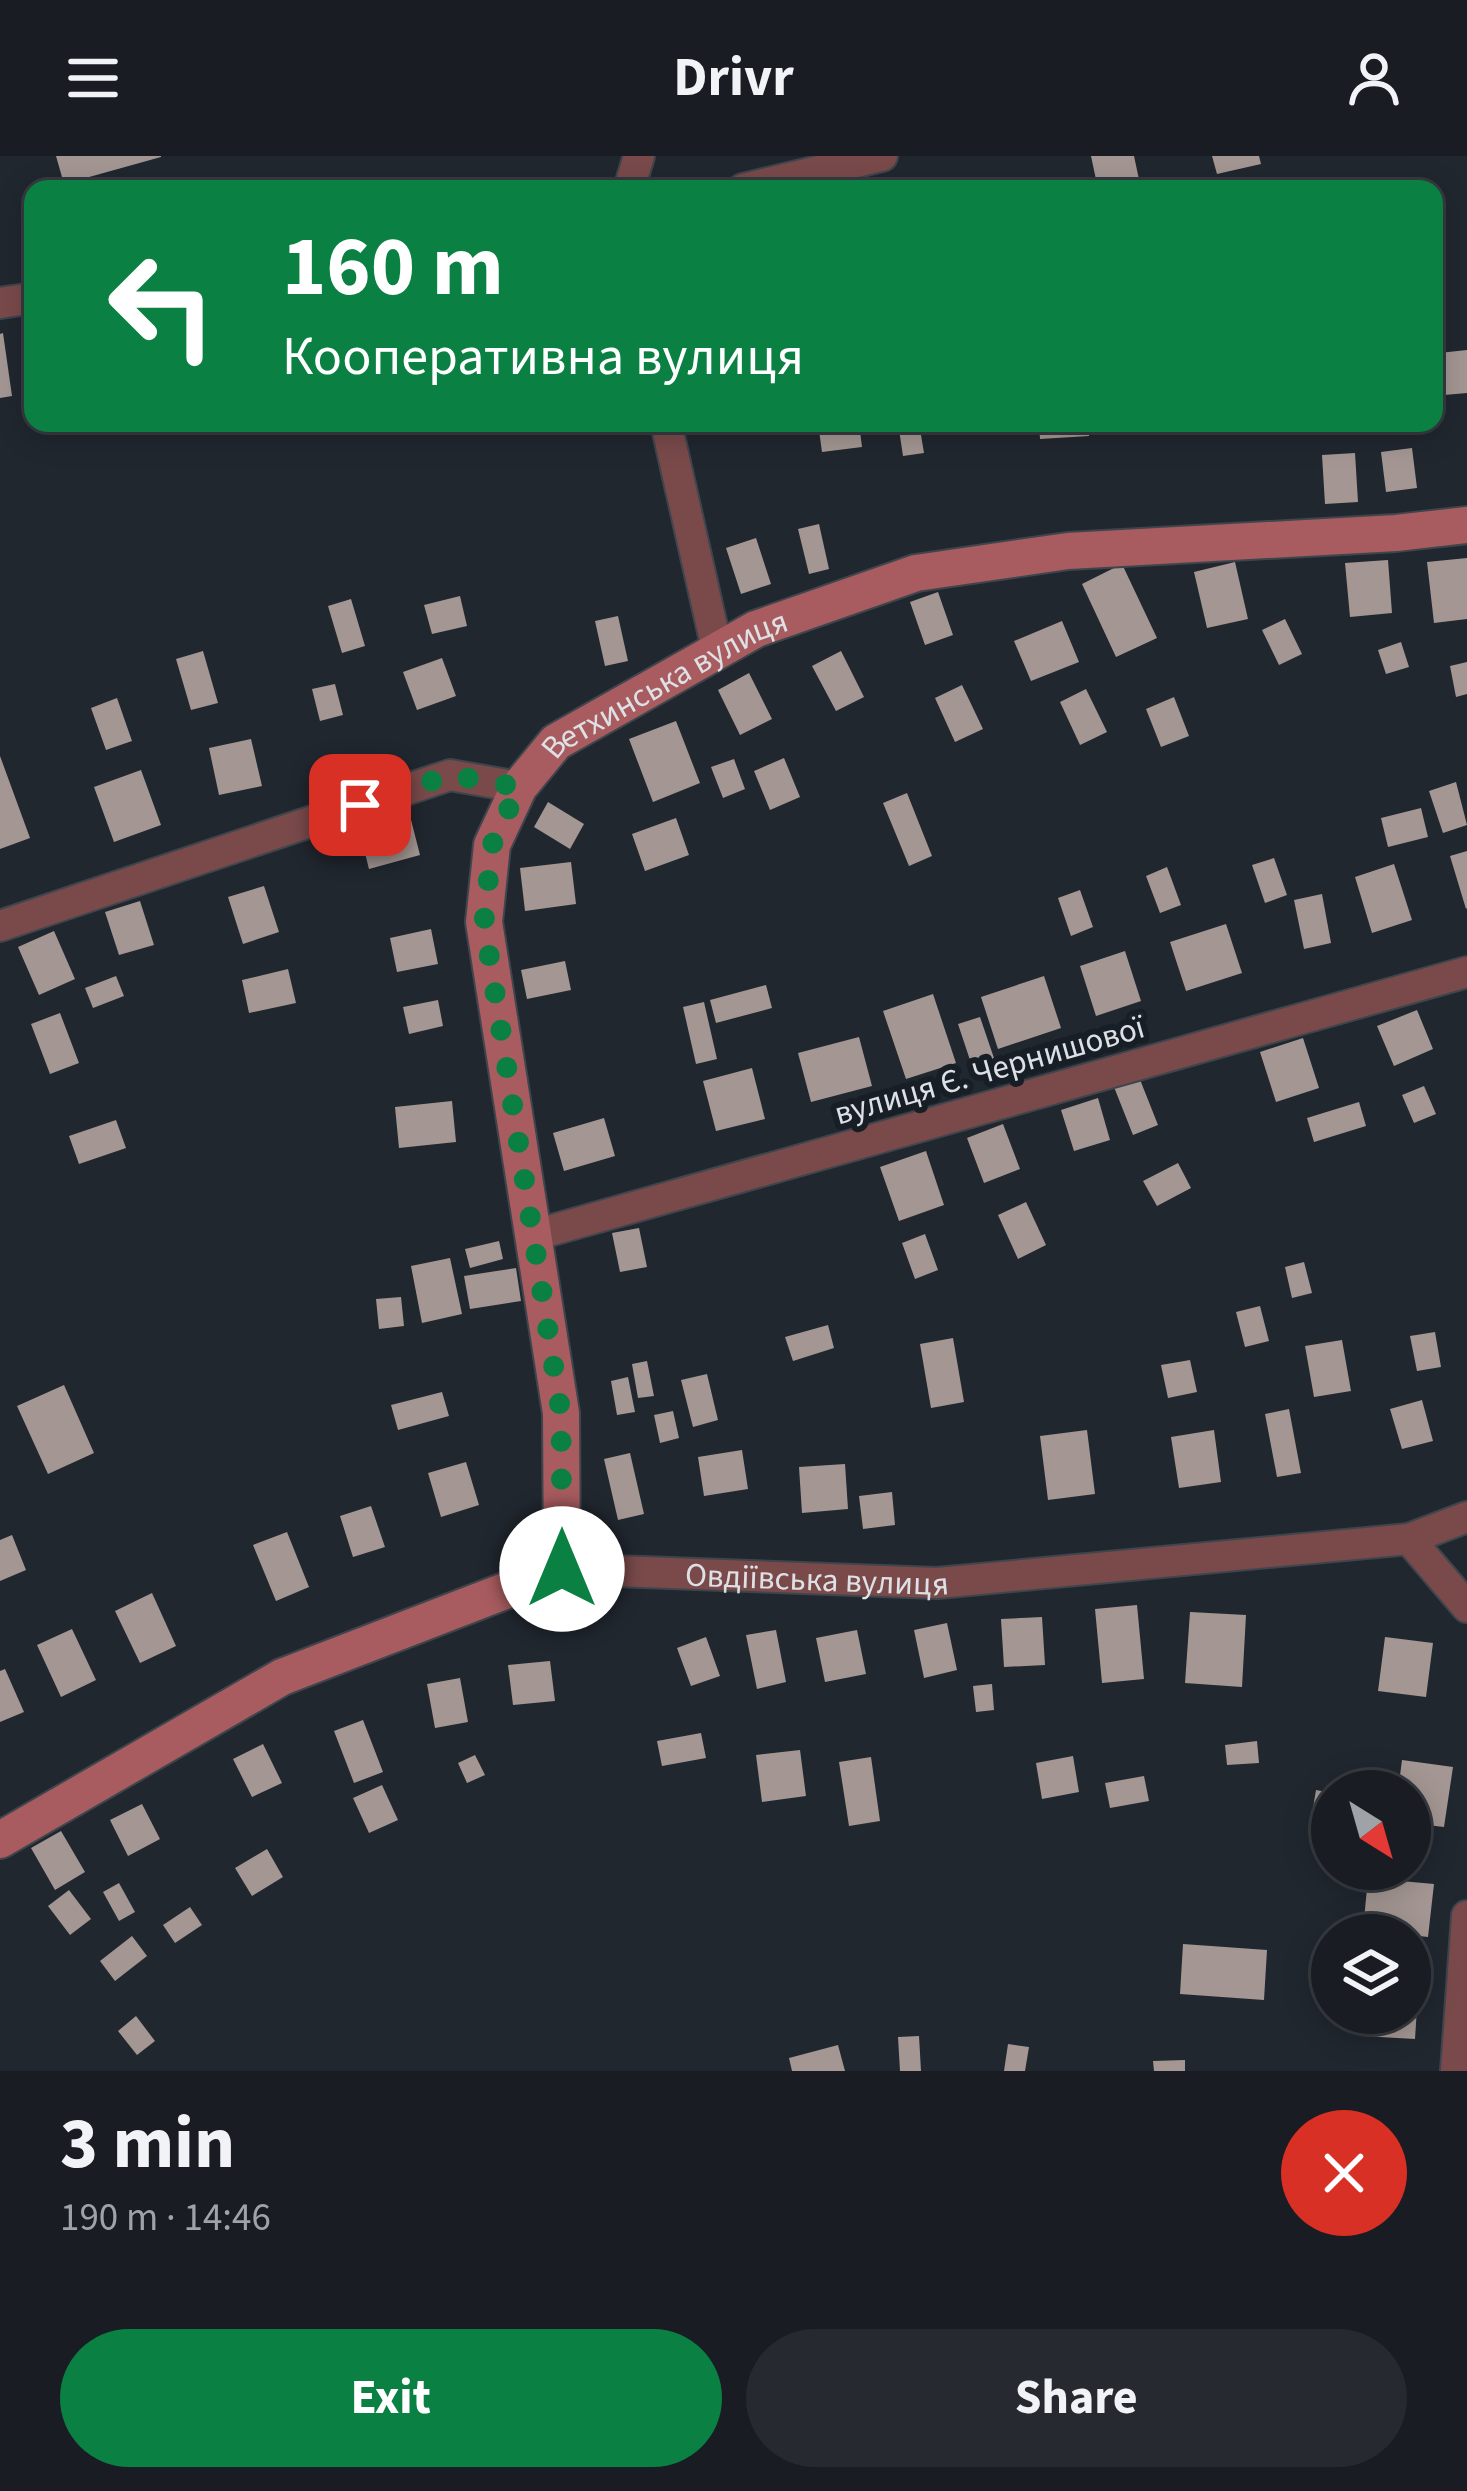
<!DOCTYPE html>
<meta charset="utf-8">
<style>
body{margin:0;font-family:"Source Sans 3",sans-serif;background:#262a30;color:#f1f3f6;height:100vh;display:flex;flex-direction:column;font-size:45px;white-space:nowrap}
*{box-sizing:border-box;margin:0}
p{font-size:39px;color:#9fa2a6}
.icon{flex:none;width:66px;height:66px;fill:none;stroke:currentColor;stroke-width:2;stroke-linecap:round;stroke-linejoin:round}
.map{position:relative;height:1915px;overflow:hidden}
.panel{display:flex;flex-direction:column;background:#191d23;flex:1}
.panel>*{flex:none}
.guide{position:absolute;left:24px;top:24px;width:1419px;height:252px;border-radius:24px;box-shadow:0 6px 30px #0003,0 0 0 3px #373b41;background:#0b8043;color:#fff;overflow:hidden}
.needle{width:78px;rotate:143deg}
.controls{position:absolute;left:1311px;top:1614px;display:grid;gap:24px}
.controls a{display:grid;place-items:center;width:120px;height:120px;border-radius:50%;background:#191d23;box-shadow:0 6px 30px #0003,0 0 0 3px #373b41;font-size:60px}
.pin{position:absolute;display:grid;place-items:center;width:102px;height:102px;color:#fff;margin:-51px;border-radius:24px;box-shadow:0 6px 18px #0006}
.me{position:absolute;width:132px;margin:-66px;rotate:0deg;stroke-linejoin:round;filter:drop-shadow(0 0 9px #0008)}
.turn{display:flex;align-items:center;gap:42px;height:252px;padding:0 60px;font-size:54px}
.turn .icon{width:156px;height:156px;stroke-width:2.5}
.turn b{display:block;font-size:84px;line-height:102px}
.round{display:grid;place-items:center;flex:none;width:126px;height:126px;border-radius:63px;background:#262a30}
.head{display:flex;align-items:center;justify-content:space-between;height:204px;padding:0 60px}
h1{font-size:72px;font-weight:700;line-height:90px}
.primary-button{display:flex;gap:24px;margin-top:auto;padding:24px 60px}
.primary-button a{flex:1;height:138px;border-radius:72px;background:#0b8043;color:#fff;font-size:48px;font-weight:700;line-height:138px;text-align:center}
.primary-button a+a{background:#262a30;color:#f1f3f6}
header{display:flex;justify-content:space-between;align-items:center;height:156px;padding:0 60px;background:#191d23;font-size:54px;font-weight:700}
.map>svg:first-child{display:block}
.building{fill:#a49793}
.lines{fill:none;stroke-linecap:round;stroke-linejoin:round}
.street-casing{stroke:#3f454c;stroke-width:34}
.secondary-casing{stroke:#3f454c;stroke-width:40}
.street{stroke:#7a4a4b;stroke-width:30}
.secondary{stroke:#a85c5f;stroke-width:36}
.route{stroke:#0b8043;stroke-width:21;stroke-dasharray:0 37.8}
.labels{text-anchor:middle;stroke-width:12;stroke-linejoin:round;paint-order:stroke}
.street-label{font-size:33px;fill:#dde1e6;stroke:#181e25}
</style>
<header><svg class="icon" aria-label="menu" viewBox="0 0 24 24"><path d="M4 6h16M4 12h16M4 18h16"/></svg>Drivr<svg class="icon" aria-label="person" viewBox="0 0 24 24"><circle cx="12" cy="8" r="4"/><path d="M4 21q1-7 8-7t8 7"/></svg></header>
<div class="map">
<svg width="1467" height="1915" viewBox="0 0 1467 1915">
<rect width="100%" height="100%" fill="#21272f"/>
<!-- building -->
<path class="building" d="M56 0H161V1L64 28Z
M1091 0H1134L1140 28 1098 33Z
M1212 0H1259L1261 8 1217 18Z
M3 177 12 240 0 242V178Z
M1467 194V237L1444 239 1439 197Z
M818 267H859L862 291 822 296Z
M898 267H919L924 297 903 300Z
M1039 267H1088L1089 280 1040 283Z
M1412 292 1417 332 1386 336 1381 296Z
M1355 297 1358 346 1325 348 1322 299Z
M819 368 829 413 809 418 798 373Z
M756 382 771 428 741 438 726 392Z
M1467 402V463L1434 467 1427 406Z
M1388 404 1392 457 1350 461 1345 407Z
M1235 406 1248 463 1207 472 1194 416Z
M1122 408 1157 482 1116 501 1082 428Z
M938 436 953 479 925 489 910 446Z
M460 440 467 470 432 478 424 449Z
M351 443 365 490 342 497 328 450Z
M618 460 628 505 605 510 595 465Z
M1285 463 1302 498 1279 509 1262 474Z
M1062 465 1079 506 1031 525 1014 485Z
M1401 486 1409 511 1386 518 1378 494Z
M203 495 218 547 191 554 176 503Z
M841 495 864 541 836 555 812 510Z
M442 502 456 540 417 554 403 516Z
M1467 506V538L1456 541 1450 510Z
M749 517 772 563 740 579 718 534Z
M335 528 343 559 320 565 312 533Z
M962 529 983 573 955 586 935 542Z
M1086 533 1107 576 1080 589 1060 546Z
M1174 541 1189 580 1161 591 1146 553Z
M117 542 132 585 106 594 91 552Z
M676 565 700 627 653 646 629 583Z
M251 583 262 630 219 639 209 592Z
M0 600 30 682 0 693Z
M784 602 800 641 770 654 754 615Z
M734 603 745 633 723 642 711 611Z
M141 614 161 669 114 686 94 631Z
M1456 626 1467 669 1443 677 1429 635Z
M907 637 932 700 909 710 883 647Z
M548 646 584 668 570 693 534 671Z
M1421 652 1428 681 1388 691 1381 662Z
M410 660 420 699 369 713 359 673Z
M676 662 689 699 645 715 632 678Z
M1467 695V752L1466 753 1450 700Z
M1274 702 1287 739 1265 747 1252 709Z
M571 706 576 748 525 755 520 712Z
M1394 708 1412 764 1372 777 1355 721Z
M1167 711 1181 749 1160 757 1146 720Z
M264 730 279 776 243 788 228 741Z
M1080 734 1093 771 1071 780 1058 742Z
M1322 738 1331 787 1304 793 1294 744Z
M140 745 154 789 119 799 105 756Z
M1226 768 1242 817 1186 835 1170 786Z
M431 773 438 808 397 816 390 782Z
M54 775 75 823 39 839 18 791Z
M1125 795 1141 845 1096 860 1080 810Z
M565 805 571 834 527 843 521 814Z
M288 813 296 847 249 857 242 824Z
M116 820 124 840 93 852 85 832Z
M1044 820 1061 872 998 893 981 841Z
M766 829 772 852 716 867 710 844Z
M933 838 956 907 906 923 883 855Z
M438 844 443 870 409 878 403 851Z
M704 846 717 903 696 908 683 851Z
M1417 854 1433 893 1394 910 1377 870Z
M60 857 79 907 50 918 31 868Z
M980 861 996 908 974 916 958 868Z
M859 881 872 930 811 946 798 897Z
M1303 882 1319 932 1276 946 1260 896Z
M752 912 765 963 716 975 703 925Z
M1139 921 1158 969 1133 979 1114 931Z
M1424 930 1436 958 1414 967 1402 939Z
M1098 942 1110 984 1074 995 1061 954Z
M452 945 456 986 399 992 395 951Z
M1359 946 1366 970 1314 986 1307 962Z
M604 962 615 1000 564 1015 553 977Z
M116 964 126 992 79 1008 69 980Z
M1003 968 1020 1013 984 1027 967 982Z
M926 995 944 1049 899 1065 880 1011Z
M1178 1007 1191 1032 1157 1050 1143 1025Z
M1026 1046 1046 1089 1018 1103 998 1059Z
M639 1072 647 1111 620 1116 612 1077Z
M925 1078 938 1114 915 1123 902 1087Z
M499 1085 503 1103 470 1112 465 1093Z
M450 1102 462 1158 422 1167 411 1110Z
M1304 1106 1312 1137 1292 1142 1285 1111Z
M516 1112 521 1145 470 1153 464 1120Z
M401 1141 404 1170 379 1173 376 1143Z
M1260 1150 1269 1185 1245 1191 1236 1156Z
M828 1169 834 1192 793 1205 785 1181Z
M1435 1176 1441 1211 1417 1215 1410 1180Z
M953 1182 964 1246 931 1252 920 1188Z
M1342 1184 1351 1235 1314 1241 1305 1190Z
M1190 1204 1197 1236 1168 1242 1161 1209Z
M647 1205 654 1240 638 1242 632 1208Z
M707 1218 718 1264 693 1271 681 1224Z
M628 1221 635 1256 617 1259 611 1225Z
M64 1229 94 1297 48 1318 17 1250Z
M442 1236 449 1260 398 1274 391 1249Z
M1422 1244 1433 1285 1402 1293 1390 1253Z
M1289 1253 1301 1317 1277 1321 1265 1258Z
M673 1255 679 1282 660 1287 654 1259Z
M1087 1274 1095 1338 1048 1344 1040 1280Z
M1214 1274 1221 1326 1179 1332 1171 1281Z
M742 1294 748 1333 704 1340 698 1301Z
M630 1297 644 1358 618 1364 604 1303Z
M466 1306 479 1349 441 1361 428 1317Z
M845 1308 848 1353 802 1357 799 1311Z
M892 1336 895 1369 863 1373 859 1340Z
M371 1350 385 1391 353 1401 340 1360Z
M287 1376 309 1431 276 1445 253 1389Z
M12 1379 26 1414 0 1425V1384Z
M152 1437 176 1490 140 1507 115 1455Z
M1137 1449 1144 1523 1102 1527 1095 1453Z
M1190 1456 1246 1459 1242 1531 1185 1527Z
M1042 1461 1045 1509 1004 1511 1001 1463Z
M947 1467 957 1514 924 1522 914 1474Z
M72 1473 96 1524 61 1541 37 1489Z
M776 1474 786 1526 757 1533 746 1479Z
M857 1474 866 1518 825 1526 816 1482Z
M706 1481 720 1520 691 1530 677 1492Z
M1385 1481 1433 1487 1426 1541 1378 1535Z
M550 1505 555 1545 513 1549 508 1509Z
M5 1513 24 1556 0 1566V1515Z
M460 1522 468 1566 435 1572 427 1528Z
M992 1528 994 1554 976 1556 973 1530Z
M363 1564 383 1616 354 1627 334 1575Z
M701 1577 706 1602 662 1610 657 1585Z
M1257 1585 1259 1607 1227 1609 1225 1589Z
M263 1588 282 1627 252 1641 233 1603Z
M800 1594 806 1640 762 1646 756 1599Z
M475 1599 485 1619 467 1627 458 1607Z
M1073 1600 1079 1636 1042 1643 1036 1607Z
M871 1601 880 1665 849 1670 839 1606Z
M1402 1604 1453 1611 1444 1671 1410 1667V1635H1398Z
M1144 1620 1149 1645 1110 1652 1105 1627Z
M382 1629 398 1664 369 1677 353 1642Z
M1316 1634 1332 1637V1661L1312 1658Z
M142 1648 160 1683 128 1700 110 1664Z
M61 1675 85 1716 55 1734 31 1692Z
M267 1693 283 1721 252 1740 235 1712Z
M1368 1722 1434 1728 1428 1781 1363 1774Z
M119 1727 135 1756 119 1765 103 1736Z
M69 1734 91 1763 70 1779 48 1750Z
M190 1751 202 1769 175 1787 163 1769Z
M132 1780 147 1800 115 1825 100 1805Z
M1183 1788 1267 1794 1264 1844 1180 1838Z
M1410 1820 1419 1821 1415 1883 1362 1880 1364 1857H1410Z
M136 1860 155 1885 137 1899 118 1875Z
M919 1880 921 1915H900L898 1881Z
M1008 1888 1029 1891 1025 1915H1004Z
M838 1889 845 1915H792L789 1902Z
M1185 1904V1915H1154L1153 1905Z"/>
<g class="lines">
<!-- street casing -->
<g class="street-casing">
<g id="street">
<path d="M629 33 639 0"/>
<path d="M743 33 882 0"/>
<path d="M0 147 33 142"/>
<path d="M666 267 717 493"/>
<path d="M0 770 450 619 519 631"/>
<path d="M531 1080 1467 816"/>
<path d="M1409 1383 1467 1451"/>
<path id="s1" d="M562 1413 937 1427 1409 1383 1467 1361"/>
<path d="M1456 1915 1467 1760"/>
</g>
</g>
<!-- secondary casing -->
<g class="secondary-casing">
<g id="secondary">
<path id="s2" d="M0 1684 282 1521 562 1413 561 1257 484 766 492 689 519 631 556 586 756 473 916 417 1068 395 1396 377 1467 369"/>
</g>
</g>
<!-- street -->
<use href="#street" class="street"/>
<!-- secondary -->
<use href="#secondary" class="secondary"/>
</g>
<g class="lines">
<!-- route -->
<path class="route" d="M360 649 450 619 519 631 492 689 484 766 561 1257 562 1413"/>
</g>
<g class="labels">
<!-- street labels -->
<g class="street-label">
<text dy="12" stroke="none"><textPath href="#s2" startOffset="1602">Ветхинська вулиця</textPath></text>
<text transform="translate(989 913) rotate(-16)" y="12">вулиця Є. Чернишової</text>
<text dy="12" stroke="none"><textPath href="#s1" startOffset="255">Овдіївська вулиця</textPath></text>
</g>
</g>
</svg>
<div class="controls">
<a><svg class="needle" viewBox="-14 -14 28 28"><path d="M0-13l5 13h-10z" fill="#e53935"/><path d="M0 13l5-13h-10z" fill="#9fa2a6"/></svg></a>
<a><svg class="icon" aria-label="layers" viewBox="0 0 24 24"><path d="M12 4l9 5-9 5-9-5zM3 14l9 5 9-5"/></svg></a>
</div>
<div class="pin" style="left:360px;top:649px;background:#d93025"><svg class="icon" aria-label="arrive" viewBox="0 0 24 24"><path d="M6 21V4h12l-3 4 3 4H6"/></svg></div>
<svg class="me" style="left:562px;top:1413px" viewBox="-20 -20 40 40"><circle r="19" fill="#fff"/><path d="M0-13L10 11 0 6-10 11z" fill="#0b8043"/></svg>
<div class="guide">
<div class="turn"><svg class="icon" aria-label="left" viewBox="0 0 24 24"><path d="M17 20v-9H6M10 6l-5 5 5 5"/></svg><div><b>160 m</b>Кооперативна вулиця</div></div>
</div>
</div>
<section class="panel">
<div class="head"><div><h1>3 min</h1><p>190 m · 14:46</p></div><a class="round" style="background:#d93025;color:#fff"><svg class="icon" aria-label="close" viewBox="0 0 24 24"><path d="M6 6l12 12M18 6L6 18"/></svg></a></div>
<div class="primary-button"><a>Exit</a><a>Share</a></div>
</section>
